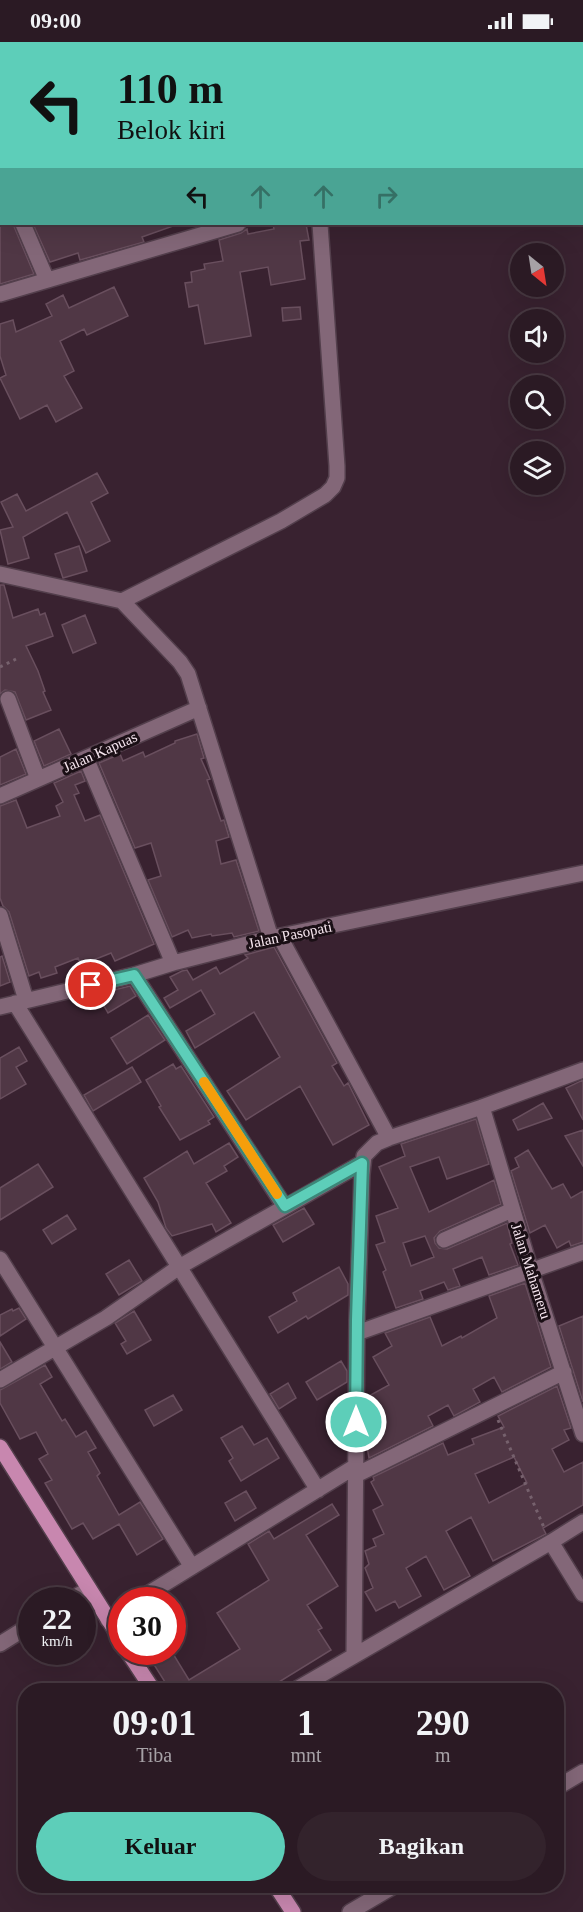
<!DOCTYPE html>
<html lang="id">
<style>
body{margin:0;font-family:Georgia,serif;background:#33232c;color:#f1f3f6;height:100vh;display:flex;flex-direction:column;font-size:22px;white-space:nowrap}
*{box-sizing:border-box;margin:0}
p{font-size:20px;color:#a6a1a6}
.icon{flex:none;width:33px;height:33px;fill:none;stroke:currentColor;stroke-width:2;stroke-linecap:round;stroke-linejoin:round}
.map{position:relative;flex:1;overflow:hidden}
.details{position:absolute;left:18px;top:1641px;width:546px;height:210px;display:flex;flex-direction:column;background:#2b1a24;border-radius:24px;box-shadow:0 6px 24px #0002,0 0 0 2px #473841}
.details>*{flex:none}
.guide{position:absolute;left:0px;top:0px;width:584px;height:183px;box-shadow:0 6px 24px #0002,0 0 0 2px #473841;background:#5dceb9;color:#111;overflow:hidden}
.needle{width:39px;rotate:150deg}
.fabs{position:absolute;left:510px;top:201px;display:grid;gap:12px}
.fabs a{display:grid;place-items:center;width:54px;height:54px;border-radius:50%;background:#2b1a24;box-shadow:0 6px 24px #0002,0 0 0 2px #473841;font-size:30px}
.speed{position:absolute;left:18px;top:1545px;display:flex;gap:12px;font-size:30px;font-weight:700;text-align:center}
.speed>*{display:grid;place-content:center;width:78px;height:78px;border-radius:50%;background:#2b1a24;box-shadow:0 6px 24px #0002,0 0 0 2px #473841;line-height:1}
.speed small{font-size:15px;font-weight:400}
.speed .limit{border:9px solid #d22;background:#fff;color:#111}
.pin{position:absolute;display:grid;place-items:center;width:51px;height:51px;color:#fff;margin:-26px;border:3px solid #fff;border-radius:50%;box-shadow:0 2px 6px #0007}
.me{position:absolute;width:66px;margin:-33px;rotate:0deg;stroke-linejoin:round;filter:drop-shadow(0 0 4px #0008)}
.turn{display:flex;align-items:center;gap:21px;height:126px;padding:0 18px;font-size:27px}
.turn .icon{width:78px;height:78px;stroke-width:2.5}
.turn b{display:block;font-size:42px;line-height:51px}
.lanes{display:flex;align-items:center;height:57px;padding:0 18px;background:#0003;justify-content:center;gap:30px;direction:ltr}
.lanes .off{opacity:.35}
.eta{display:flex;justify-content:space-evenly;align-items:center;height:102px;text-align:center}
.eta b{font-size:36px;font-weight:700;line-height:42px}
.cta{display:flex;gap:12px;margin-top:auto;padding:12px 18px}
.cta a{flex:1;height:69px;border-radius:36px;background:#5dceb9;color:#111;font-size:24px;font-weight:700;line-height:69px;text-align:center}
.cta a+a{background:#33232c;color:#f1f3f6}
.status{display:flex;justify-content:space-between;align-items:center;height:42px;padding:0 30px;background:#2b1a24;direction:ltr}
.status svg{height:16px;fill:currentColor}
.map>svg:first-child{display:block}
.building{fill:#503745;stroke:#694f5e;stroke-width:1.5;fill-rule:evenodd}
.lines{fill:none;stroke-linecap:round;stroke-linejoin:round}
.minor-casing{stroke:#533f4c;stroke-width:18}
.major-casing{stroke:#533f4c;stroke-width:18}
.path{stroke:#76616d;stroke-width:3;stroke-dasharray:3 4.5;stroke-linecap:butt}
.minor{stroke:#836778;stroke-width:15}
.major{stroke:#c887af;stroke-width:15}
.route-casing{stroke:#3c8678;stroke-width:15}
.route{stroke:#5dceb9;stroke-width:10}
.slow{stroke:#f59e0b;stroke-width:10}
.labels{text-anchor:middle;stroke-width:6;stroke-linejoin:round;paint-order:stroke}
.street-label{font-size:15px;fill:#f6e6ef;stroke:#1a0f15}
</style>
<div class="status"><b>09:00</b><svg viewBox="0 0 49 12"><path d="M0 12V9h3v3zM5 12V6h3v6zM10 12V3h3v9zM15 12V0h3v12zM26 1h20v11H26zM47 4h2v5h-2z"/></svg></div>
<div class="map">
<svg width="583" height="1870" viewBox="0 0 583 1870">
<rect width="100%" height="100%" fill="#392230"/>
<!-- building -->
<path class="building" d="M0 182H13L34 232 0 242Z
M33 182H175L176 183 142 195 144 200 80 218 78 211 50 220Z
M273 182H306L309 198 300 199 305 237 271 243 268 225 240 230 251 294 205 302 198 263 189 265 185 241 192 240 191 230 205 227 204 222 223 219 219 198 241 191 247 187 248 192 274 187Z
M114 245 128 274 87 293 84 287 60 299 74 329 64 334 82 366 56 380 47 363 20 377 0 336 6 333 0 314V282L13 278 16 290 52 274 46 262 63 253 69 266Z
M300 265 301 277 283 279 282 266Z
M97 431 108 451 91 460 110 499 86 511 67 470 23 495 29 516 8 522 0 488 13 485 1 460 17 452 26 469Z
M79 504 87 529 63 536 55 512Z
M0 543H4L13 576 38 567 40 573 45 571 53 594 26 604 38 629 45 649 43 650 51 668 26 678 15 650 5 648 0 652Z
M85 573 96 601 73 611 62 583Z
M59 687 71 712 44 724 34 699Z
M197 692 204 716 201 717 210 737 207 738 221 779 224 778 229 795 216 799 221 822 236 818 259 889 234 895 232 891 212 894 211 892 192 896 188 888 172 895 148 838 161 834 151 801 135 806 99 721 120 712 123 719 143 710 145 715 175 701V699Z
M16 707 26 732 0 743V715Z
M81 729 85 739 75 743 79 751 74 753 85 779 100 773 154 902 115 919 111 911 81 923 78 916 55 925 57 931 41 936 39 930 29 934 9 870 3 864 0 856V764L16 758 27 786 60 774 56 764 63 760 54 741Z
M274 905 337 1021 332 1024 344 1044 348 1041 369 1083 333 1103 300 1044 246 1078 227 1049 280 1015 254 970 195 1006 186 989 215 972 201 948 170 966 164 956 178 948 170 935 182 929 187 928 193 938 216 925 220 932 248 916 245 913Z
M2 914 10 940 0 944V915Z
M130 944 136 954 108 971 99 955 110 949Z
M148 973 165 998 127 1022 111 996Z
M19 1005 27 1019 16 1025 26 1042 0 1057V1016Z
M173 1022 176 1027 181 1024 214 1075 208 1079 210 1082 180 1098 159 1065 161 1064 146 1038Z
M132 1025 141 1040 93 1069 84 1053Z
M583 1038V1078L566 1046Z
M543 1061 552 1076 518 1088 513 1078Z
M476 1077 489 1122 447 1137 439 1115 410 1125 429 1170 494 1138 501 1162 440 1189 434 1196 435 1201 439 1206 447 1207 507 1181 512 1201 510 1202 518 1223 489 1233 482 1215 453 1227 460 1244 448 1248 444 1240 420 1249 423 1257 396 1266 383 1230 386 1228 376 1203 385 1200 376 1174 398 1166 379 1125 405 1114 401 1102ZM425 1194 434 1215 411 1224 403 1201Z
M583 1088V1124L565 1094Z
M229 1101 238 1115 224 1124 227 1129 206 1141 231 1181 216 1190 212 1182 172 1194 166 1186 158 1160 144 1136 187 1109 194 1122Z
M528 1108 552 1147 563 1142 571 1156 583 1149V1200L571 1204 569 1199 557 1206 545 1183 530 1191 511 1129 519 1125 515 1116Z
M38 1122 53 1145 0 1178V1146Z
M304 1166 314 1182 283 1200 273 1183Z
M67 1173 76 1187 52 1202 43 1188Z
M129 1218 142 1239 119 1253 106 1232Z
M339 1225 348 1242V1253L308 1277 306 1274 278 1291 269 1275 297 1259 293 1251Z
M525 1241 551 1325 502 1350 494 1335 473 1347 480 1360 454 1374 448 1363 428 1374 433 1384 369 1416 366 1399 381 1391 374 1379 379 1376 367 1355 389 1343 373 1315 392 1304 385 1291 430 1275 442 1304 461 1294 462 1296 497 1276 489 1254Z
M19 1266 26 1277 0 1294V1273L12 1267 13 1269Z
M134 1269 151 1298 127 1312 121 1302 126 1299 115 1281Z
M583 1274V1360L559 1284Z
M0 1300 12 1320 0 1327Z
M341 1319 347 1329V1340L317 1358 306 1340Z
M45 1323 52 1335 40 1342 62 1379 65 1377 76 1395 86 1389 96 1406 88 1410 100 1431 97 1434 119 1473 140 1460 163 1497 137 1513 119 1482 93 1497 83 1481 72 1487 45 1441 52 1438 39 1417 48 1412 36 1390 20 1397 0 1361V1348Z
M288 1341 296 1356 279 1367 270 1352Z
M557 1344 571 1386 564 1388 569 1398 552 1407 564 1430 583 1420V1463L543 1486 546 1492 493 1519 471 1475 446 1489 470 1534 444 1548 426 1514 406 1526 421 1554 399 1566 395 1559 376 1569 365 1550 373 1546 365 1526 369 1522 365 1509 376 1504 373 1497 384 1492 373 1468 383 1463 371 1440 374 1438 373 1435 443 1401 448 1413 474 1402 472 1397 504 1385 498 1374ZM514 1415 527 1441 489 1461 475 1432Z
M173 1353 182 1368 154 1384 145 1368Z
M242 1384 254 1403 267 1396 279 1416 241 1439 229 1419 233 1416 221 1396Z
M246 1449 256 1466 235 1479 225 1461Z
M332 1462 339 1473 306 1493 338 1544 307 1563 322 1586 318 1588 331 1608 266 1648H170L153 1621 172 1610 189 1638 240 1607 217 1571 269 1538 248 1502 269 1489 274 1497Z"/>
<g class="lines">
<!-- minor casing -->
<g class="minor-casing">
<path id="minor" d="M306 0V2
M0 127 2 130
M23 182 47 238
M0 252 238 182
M0 532 122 559 281 479 325 453 333 445 337 436V424L320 182
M122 559 180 620 188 632 271 896
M8 657 38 737
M86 716 173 921
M0 754 199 666
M0 873 26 958
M280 895 389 1096
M15 961 318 1448
M0 965 134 933 173 921 271 896 583 831
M482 1065 531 1229 583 1392
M285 1165 362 1121
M444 1198 512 1168
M0 1217 192 1525
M357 1291 583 1210
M0 1338 106 1276 179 1225 285 1165 134 933
M356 1433 564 1330
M551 1500 583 1552
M70 1558 89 1547
M138 1558 356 1424
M108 1578 122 1569
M0 1602 32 1582
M354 1613 357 1278 362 1132 364 1114 377 1101 389 1096 482 1065 583 1028
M295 1648 551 1500 583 1480
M556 1746 583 1730
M350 1870 394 1844"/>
</g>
<!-- major casing -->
<g class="major-casing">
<path id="major" d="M0 1405 122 1599
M128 1610 153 1648
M276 1844 293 1870"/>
</g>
<!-- path -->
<path class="path" d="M578 0 579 2
M582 8 583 10
M0 625 16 617
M498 1378 545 1488"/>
<!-- minor -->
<use href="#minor" class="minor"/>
<!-- major -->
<use href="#major" class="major"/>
</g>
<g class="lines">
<!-- route casing -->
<g class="route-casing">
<path id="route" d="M91 943 134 933 285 1164 362 1121 357 1278 356 1380"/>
</g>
<!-- route -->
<use href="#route" class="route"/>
<!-- slow -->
<path class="slow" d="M204 1040 277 1152"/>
</g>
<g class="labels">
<!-- street labels -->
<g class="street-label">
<text transform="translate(100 710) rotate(-24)" y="5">Jalan Kapuas</text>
<text transform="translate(290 893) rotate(-12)" y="5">Jalan Pasopati</text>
<text transform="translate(531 1229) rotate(72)" y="5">Jalan Mahameru</text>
</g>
</g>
</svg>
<div class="fabs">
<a><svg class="needle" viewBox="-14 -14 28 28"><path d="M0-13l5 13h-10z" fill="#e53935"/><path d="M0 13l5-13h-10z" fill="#a6a1a6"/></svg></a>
<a><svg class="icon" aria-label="sound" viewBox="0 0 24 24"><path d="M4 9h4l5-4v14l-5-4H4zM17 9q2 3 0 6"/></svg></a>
<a><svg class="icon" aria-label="search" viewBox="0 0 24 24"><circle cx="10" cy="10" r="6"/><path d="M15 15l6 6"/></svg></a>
<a><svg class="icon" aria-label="layers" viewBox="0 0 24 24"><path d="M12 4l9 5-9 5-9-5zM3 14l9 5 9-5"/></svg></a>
</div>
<div class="speed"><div>22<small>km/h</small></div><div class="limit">30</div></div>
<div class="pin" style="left:91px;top:943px;background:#d93025"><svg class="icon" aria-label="arrive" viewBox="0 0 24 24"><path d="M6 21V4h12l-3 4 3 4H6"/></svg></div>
<svg class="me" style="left:356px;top:1380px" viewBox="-20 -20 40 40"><circle r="17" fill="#5dceb9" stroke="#fff" stroke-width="3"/><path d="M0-11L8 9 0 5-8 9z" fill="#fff"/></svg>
<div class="guide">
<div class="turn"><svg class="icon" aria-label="left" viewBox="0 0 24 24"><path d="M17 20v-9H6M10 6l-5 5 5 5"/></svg><div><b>110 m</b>Belok kiri</div></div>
<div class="lanes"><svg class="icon" aria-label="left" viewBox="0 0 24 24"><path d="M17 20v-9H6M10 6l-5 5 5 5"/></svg><svg class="icon off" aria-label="ahead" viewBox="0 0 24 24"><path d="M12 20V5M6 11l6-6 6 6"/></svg><svg class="icon off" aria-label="ahead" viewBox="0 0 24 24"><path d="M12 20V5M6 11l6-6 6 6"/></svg><svg class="icon off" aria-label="right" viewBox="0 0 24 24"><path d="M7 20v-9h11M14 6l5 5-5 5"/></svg></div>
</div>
<section class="details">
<div class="eta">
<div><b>09:01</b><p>Tiba</p></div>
<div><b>1</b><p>mnt</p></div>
<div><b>290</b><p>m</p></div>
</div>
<div class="cta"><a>Keluar</a><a>Bagikan</a></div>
</section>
</div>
